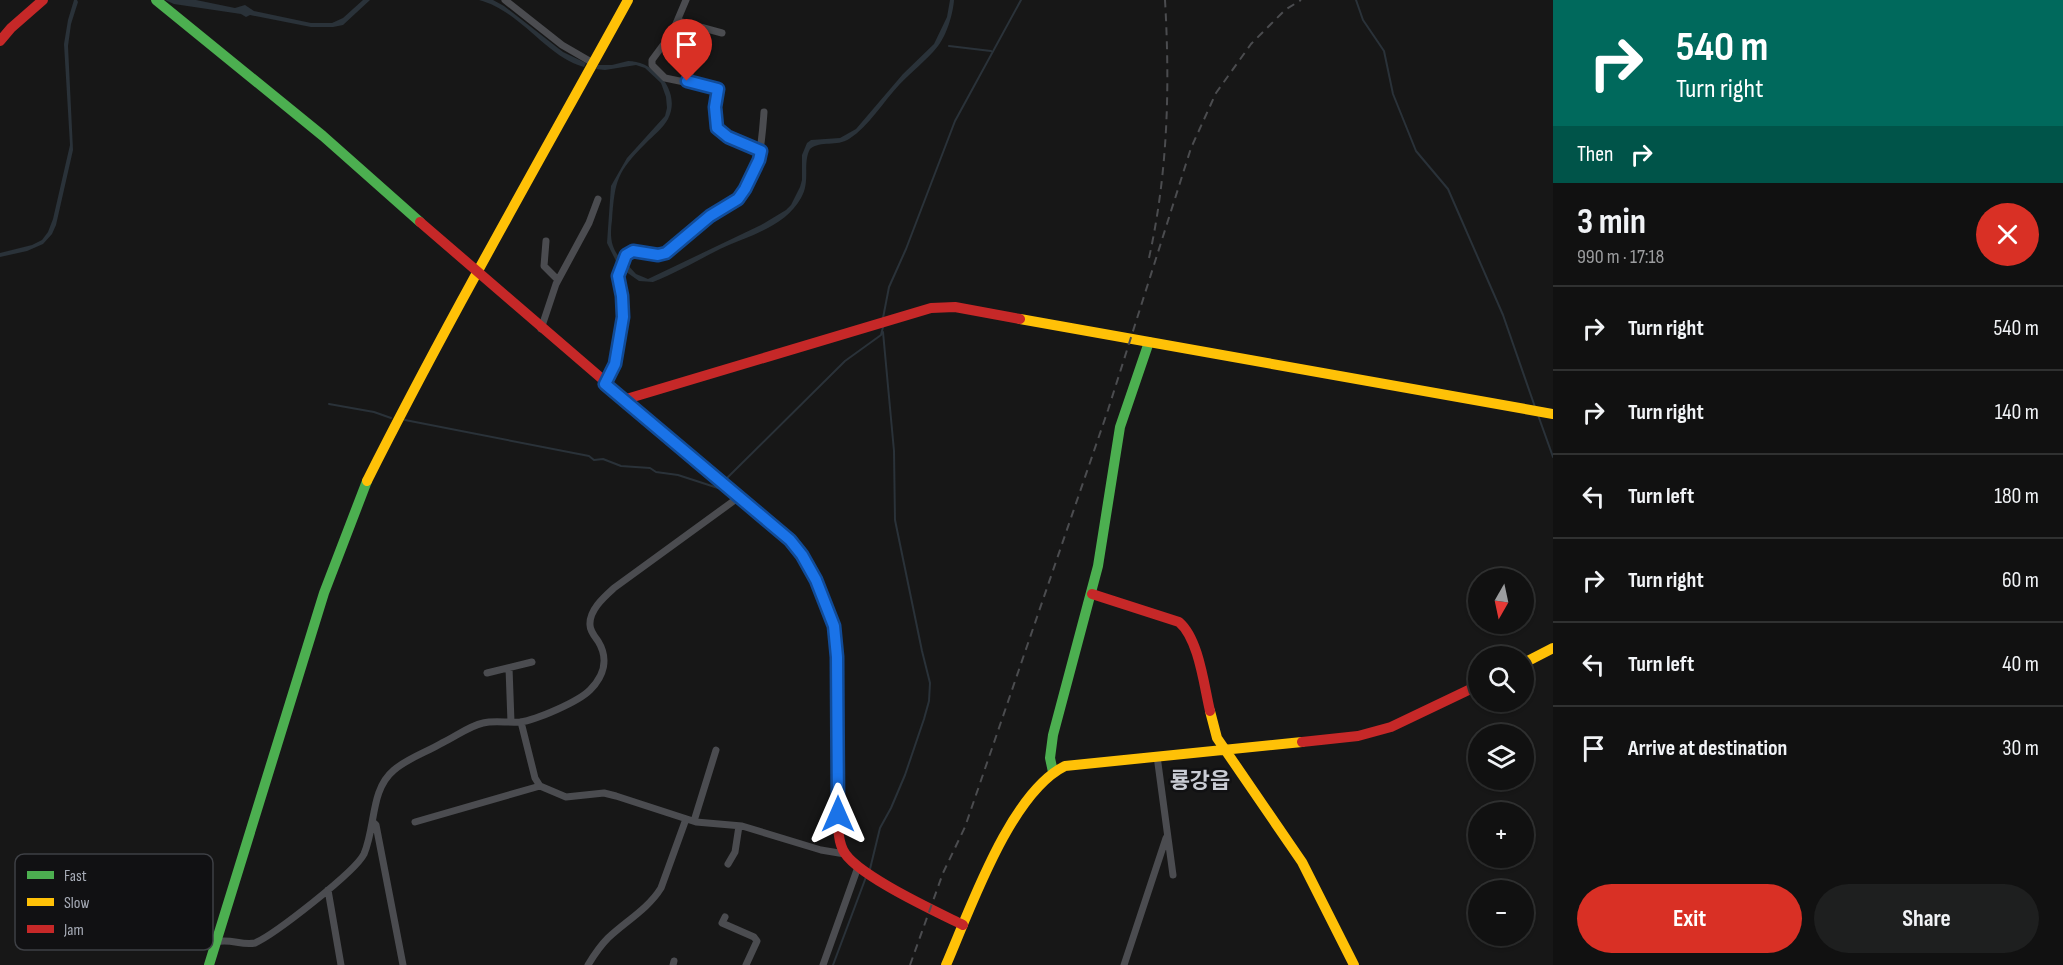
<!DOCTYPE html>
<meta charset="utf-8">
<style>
body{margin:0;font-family:"Sofia Sans Condensed","Noto Sans KR",sans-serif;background:#1e1f1f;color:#f1f3f6;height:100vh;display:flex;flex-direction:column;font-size:22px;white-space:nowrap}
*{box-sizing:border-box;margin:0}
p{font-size:20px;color:#9c9d9f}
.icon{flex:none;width:33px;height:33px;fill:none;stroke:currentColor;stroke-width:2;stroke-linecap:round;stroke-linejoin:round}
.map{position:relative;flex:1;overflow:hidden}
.sheet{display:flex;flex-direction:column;background:#111;width:510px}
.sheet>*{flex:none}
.top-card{background:#00695c;color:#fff;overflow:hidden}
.needle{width:39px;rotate:189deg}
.buttons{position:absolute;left:1468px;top:568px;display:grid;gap:12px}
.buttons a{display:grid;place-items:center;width:66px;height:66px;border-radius:50%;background:#111;box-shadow:0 2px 4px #0004,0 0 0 2px #303131;font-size:30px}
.pin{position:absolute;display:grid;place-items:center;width:51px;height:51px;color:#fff;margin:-62px -26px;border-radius:50% 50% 50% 0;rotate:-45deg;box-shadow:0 0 6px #0007}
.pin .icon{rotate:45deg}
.me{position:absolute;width:66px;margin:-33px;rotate:0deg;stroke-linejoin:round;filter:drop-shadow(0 0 4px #0008)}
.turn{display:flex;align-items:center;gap:21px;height:126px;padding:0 24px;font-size:27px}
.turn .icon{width:78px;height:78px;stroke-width:2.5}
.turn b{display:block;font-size:42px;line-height:51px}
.then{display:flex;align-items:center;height:57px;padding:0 24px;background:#0003;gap:12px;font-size:22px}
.round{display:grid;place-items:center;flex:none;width:63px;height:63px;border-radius:32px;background:#1e1f1f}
.summary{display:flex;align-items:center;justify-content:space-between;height:102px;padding:0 24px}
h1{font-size:36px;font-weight:700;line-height:45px}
.primary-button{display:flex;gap:12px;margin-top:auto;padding:12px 24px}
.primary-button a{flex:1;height:69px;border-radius:36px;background:#d93025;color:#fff;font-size:24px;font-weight:700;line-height:69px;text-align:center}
.primary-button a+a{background:#1e1f1f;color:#f1f3f6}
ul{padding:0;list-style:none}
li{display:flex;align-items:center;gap:18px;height:84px;padding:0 24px;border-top:2px solid #303131}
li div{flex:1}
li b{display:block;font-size:22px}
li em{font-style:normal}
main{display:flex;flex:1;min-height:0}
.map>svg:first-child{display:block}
.water{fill:#2a3239}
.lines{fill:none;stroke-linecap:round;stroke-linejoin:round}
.stream{stroke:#2a3239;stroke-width:2}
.street{stroke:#4b4c50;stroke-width:7}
.fast{stroke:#4caf50;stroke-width:10}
.slow{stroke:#ffc107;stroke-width:10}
.jam{stroke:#c62828;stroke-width:10}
.rail{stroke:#4b4c4f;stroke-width:2;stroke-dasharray:8 6;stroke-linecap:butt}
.route-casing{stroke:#114b97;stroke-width:15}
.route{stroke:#1a73e8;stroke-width:10}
.labels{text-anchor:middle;stroke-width:5;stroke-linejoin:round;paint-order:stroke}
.district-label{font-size:22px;font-weight:bold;fill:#c9ccd4;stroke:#111113}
.key{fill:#111113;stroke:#3e4045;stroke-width:1.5}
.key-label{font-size:16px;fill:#a8adb8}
</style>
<main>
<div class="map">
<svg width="1553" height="965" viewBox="0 0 1553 965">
<rect width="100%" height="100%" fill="#171717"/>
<!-- water -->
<path class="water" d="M74 0H77L78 2 71 24 68 46 73 150 56 225 52 234 43 244 27 251 0 257V253L32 245 42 240 48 232 53 219 70 145 64 44 68 20Z
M165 0H196L235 8 245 5 254 11 311 23H332L343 18 363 0H370L343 25 333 27H311L250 15 246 17 241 14 174 4Z
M479 0H493L504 6 563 52 586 63 584 67C546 57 521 11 479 0Z
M950 0H954C953 15 946 36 938 46 927 60 911 72 899 85 883 102 869 126 849 139 837 147 821 140 810 149 802 164 811 181 801 198 785 227 748 236 720 249 698 260 676 273 653 282L639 281 622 269 625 262 636 274 648 279 761 225 786 210 791 205 800 187 802 180V155L807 143 811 140 840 138 856 129 903 74 934 44 947 17Z
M628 61C655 61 682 92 668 119 663 128 654 135 646 143 617 172 615 180 612 220 610 235 610 247 621 259L618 265 607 243 611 186 627 158 665 116 667 108 666 97 661 83 645 68 636 65 605 70 596 69 598 65H612Z"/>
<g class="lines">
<!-- stream -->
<path class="stream" d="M1356 0 1363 20 1384 51 1393 94 1416 151 1448 189 1503 315 1535 407
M949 46 991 51
M883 318 889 287 906 249 955 121 1021 0
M329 404 374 412 391 418
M1538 415 1553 457
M405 420 589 456 594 460 603 459 621 466 650 468 656 472 678 475 718 488 721 485
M725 480 845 361 881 335 883 327
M870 869 880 828 891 808 905 775 924 719 929 701 930 683 922 651 895 520 894 451 883 332
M833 965 866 877"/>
<!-- street -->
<path class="street" d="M505 0 562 45 593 63
M686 0 672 33 652 60V65L665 78 718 89 715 107 717 128 728 137 761 151
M678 21 722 33
M687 81 695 61 701 28
M546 241 544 266 558 280
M541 329 556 284 589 223 598 199
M605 384C615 366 622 334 623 313 624 294 612 273 626 256 634 245 654 258 665 254 672 251 688 233 696 227 709 216 725 209 738 198 760 181 762 138 764 112
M509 668 511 722
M487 673 532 662
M521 722 535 778 540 786 566 797 604 793 616 796 696 822 742 826 821 850 845 854
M1157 756 1173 875
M694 821 716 750
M415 822 540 786
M374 823 376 825 403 965
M728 864 735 852 739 826
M328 890 341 965
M725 917 722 923 754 937 757 941 746 965
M216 942C230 938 242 946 255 943 275 934 355 872 364 854 376 826 370 790 394 770 408 758 427 752 442 743 455 737 469 726 483 723 495 720 507 723 520 722 536 720 578 702 590 690 604 676 609 659 598 641 595 637 590 631 590 625 589 610 604 597 614 588L739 497
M588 965C594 955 600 946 608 938 626 921 648 909 661 888L686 819
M673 965 674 961
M823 965 858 867
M1124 965 1166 838"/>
<!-- fast -->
<path class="fast" d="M156 0 323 136 420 222
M1053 772 1050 758 1053 735 1098 566 1120 427 1149 342
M209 965 324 593 367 481"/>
<!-- slow -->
<path class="slow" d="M1020 319 1553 414
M651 421 790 540 816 580 834 626 837 657 839 791
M367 481C449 318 540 160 628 0
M1524 663 1553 648
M1210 711 1217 738 1302 862 1354 965
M946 965C970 910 1010 793 1065 766L1302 742"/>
<!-- jam -->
<path class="jam" d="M0 41 11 28 43 0
M420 222 651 421
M623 400 931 308 955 307 1020 319
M1092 594 1179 622C1199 639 1204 686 1210 711
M1302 742 1358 736 1391 727 1479 685
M839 791C839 809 835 833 843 850 854 874 937 912 963 925"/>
<!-- rail -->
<path class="rail" d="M1149 258C1168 172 1170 87 1165 0
M910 965 943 873 965 827 1108 410 1191 148 1216 93 1251 44 1285 10 1301 0"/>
</g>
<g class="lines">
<!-- route casing -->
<g class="route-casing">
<path id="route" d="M687 81 718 89 715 107 717 128 728 137 761 151 759 160 745 189 738 199 710 216 666 253 658 255 633 251 626 255 618 276 622 296 623 317 615 364 605 384 790 540 802 555 816 580 834 626 837 657 838 814"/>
</g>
<!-- route -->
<use href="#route" class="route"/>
</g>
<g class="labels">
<!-- district labels -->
<g class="district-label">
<text x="1200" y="788">룡강읍</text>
</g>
</g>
<!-- legend -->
<rect x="15" y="854" width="198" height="96" rx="9" class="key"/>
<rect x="27" y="871" width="27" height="8" fill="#4caf50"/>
<rect x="27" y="898" width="27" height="8" fill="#ffc107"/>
<rect x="27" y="925" width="27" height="8" fill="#c62828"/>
<g class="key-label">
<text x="64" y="881">Fast</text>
<text x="64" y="908">Slow</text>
<text x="64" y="935">Jam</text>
</g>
</svg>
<div class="buttons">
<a><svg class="needle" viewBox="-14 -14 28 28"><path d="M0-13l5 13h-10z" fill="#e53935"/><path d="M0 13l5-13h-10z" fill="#9c9d9f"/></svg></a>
<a><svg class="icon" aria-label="search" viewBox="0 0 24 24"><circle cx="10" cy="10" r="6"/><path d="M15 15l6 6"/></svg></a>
<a><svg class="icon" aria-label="layers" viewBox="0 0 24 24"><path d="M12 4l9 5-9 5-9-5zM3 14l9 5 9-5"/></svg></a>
<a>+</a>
<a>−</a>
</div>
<div class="pin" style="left:687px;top:81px;background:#d93025"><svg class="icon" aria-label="arrive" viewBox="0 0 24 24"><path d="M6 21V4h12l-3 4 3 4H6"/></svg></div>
<svg class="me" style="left:838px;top:814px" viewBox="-20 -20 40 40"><path d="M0-17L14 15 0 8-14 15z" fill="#1a73e8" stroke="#fff" stroke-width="4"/></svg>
</div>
<section class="sheet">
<div class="top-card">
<div class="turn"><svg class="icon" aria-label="right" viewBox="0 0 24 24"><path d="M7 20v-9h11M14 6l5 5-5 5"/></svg><div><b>540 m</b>Turn right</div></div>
<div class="then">Then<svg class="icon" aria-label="right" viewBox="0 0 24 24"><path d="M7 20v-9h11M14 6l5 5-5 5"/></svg></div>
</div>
<div class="summary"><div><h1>3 min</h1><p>990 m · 17:18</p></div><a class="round" style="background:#d93025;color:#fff"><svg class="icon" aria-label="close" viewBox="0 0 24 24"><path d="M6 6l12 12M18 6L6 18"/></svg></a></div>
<ul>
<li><svg class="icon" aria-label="right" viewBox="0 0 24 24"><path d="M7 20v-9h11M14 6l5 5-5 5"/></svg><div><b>Turn right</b></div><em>540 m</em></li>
<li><svg class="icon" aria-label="right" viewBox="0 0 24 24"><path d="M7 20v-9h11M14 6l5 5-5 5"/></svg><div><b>Turn right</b></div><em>140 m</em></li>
<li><svg class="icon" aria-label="left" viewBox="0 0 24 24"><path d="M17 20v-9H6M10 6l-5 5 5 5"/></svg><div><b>Turn left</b></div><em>180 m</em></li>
<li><svg class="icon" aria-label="right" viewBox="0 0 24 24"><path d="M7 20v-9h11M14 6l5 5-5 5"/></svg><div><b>Turn right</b></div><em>60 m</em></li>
<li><svg class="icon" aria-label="left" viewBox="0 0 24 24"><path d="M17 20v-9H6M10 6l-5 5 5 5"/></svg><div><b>Turn left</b></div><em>40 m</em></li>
<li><svg class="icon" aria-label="arrive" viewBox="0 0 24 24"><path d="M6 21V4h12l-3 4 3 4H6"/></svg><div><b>Arrive at destination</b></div><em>30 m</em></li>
</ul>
<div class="primary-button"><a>Exit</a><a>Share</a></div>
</section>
</main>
